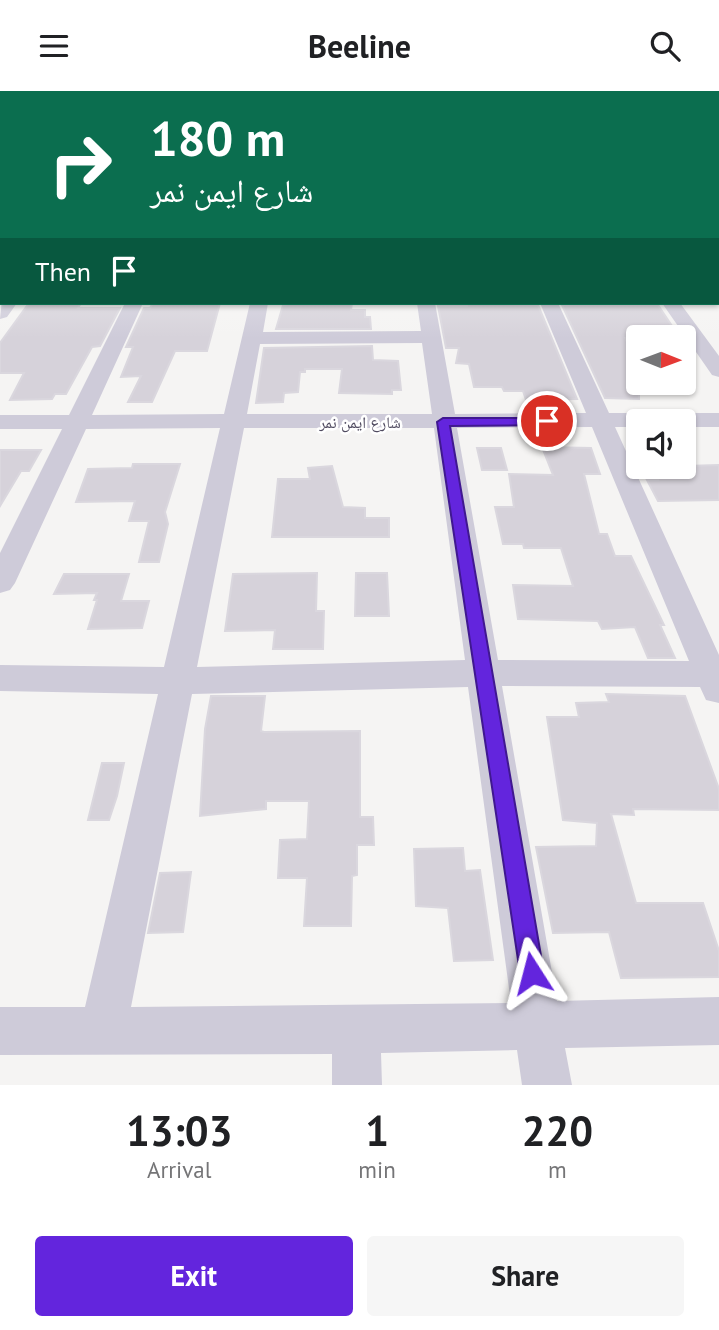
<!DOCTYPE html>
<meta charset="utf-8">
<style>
body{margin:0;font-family:"PT Sans","Noto Naskh Arabic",sans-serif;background:#f6f6f6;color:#202124;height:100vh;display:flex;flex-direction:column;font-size:26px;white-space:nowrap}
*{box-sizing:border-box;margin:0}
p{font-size:23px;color:#757577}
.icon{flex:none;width:38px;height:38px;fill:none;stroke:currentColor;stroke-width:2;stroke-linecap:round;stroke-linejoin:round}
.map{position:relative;height:994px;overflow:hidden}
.drawer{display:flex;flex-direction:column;background:#fff;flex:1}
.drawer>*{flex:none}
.top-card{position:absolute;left:0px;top:0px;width:719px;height:214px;box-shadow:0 2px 5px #0004;background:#0b6e4f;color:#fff;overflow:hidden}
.needle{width:46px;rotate:91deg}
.tools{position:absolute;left:626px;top:234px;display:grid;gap:14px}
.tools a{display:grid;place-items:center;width:70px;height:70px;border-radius:7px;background:#fff;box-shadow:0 2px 5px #0004;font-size:35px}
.pin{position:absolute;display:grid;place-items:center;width:60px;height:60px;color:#fff;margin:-30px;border:4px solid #fff;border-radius:50%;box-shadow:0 2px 7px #0007}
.me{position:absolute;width:77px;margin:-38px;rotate:351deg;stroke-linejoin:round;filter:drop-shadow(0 0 5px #0008)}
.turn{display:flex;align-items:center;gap:24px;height:147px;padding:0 35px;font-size:32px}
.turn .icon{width:91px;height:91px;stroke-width:2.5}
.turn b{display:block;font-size:49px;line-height:60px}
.then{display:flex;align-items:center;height:66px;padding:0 35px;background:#0003;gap:14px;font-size:26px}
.eta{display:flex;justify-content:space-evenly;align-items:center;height:119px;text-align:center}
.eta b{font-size:42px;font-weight:800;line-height:49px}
.cta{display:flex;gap:14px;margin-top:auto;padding:14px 35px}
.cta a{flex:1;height:80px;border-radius:7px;background:#6325dd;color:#fff;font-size:28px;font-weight:800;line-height:80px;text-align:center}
.cta a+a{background:#f6f6f6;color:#202124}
header{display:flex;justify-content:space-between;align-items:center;height:91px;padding:0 35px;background:#fff;font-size:32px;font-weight:800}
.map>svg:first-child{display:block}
.building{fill:#d6d2da;stroke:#dad7de;stroke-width:2}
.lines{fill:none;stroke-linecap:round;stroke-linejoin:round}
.minor{fill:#cecbd9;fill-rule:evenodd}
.route{fill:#6325dd;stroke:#401890;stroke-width:2}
.labels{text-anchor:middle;stroke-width:5;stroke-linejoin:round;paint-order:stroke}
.far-street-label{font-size:16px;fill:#504b60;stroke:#fff}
</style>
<header><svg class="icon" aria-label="menu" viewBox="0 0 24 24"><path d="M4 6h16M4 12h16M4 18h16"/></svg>Beeline<svg class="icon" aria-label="search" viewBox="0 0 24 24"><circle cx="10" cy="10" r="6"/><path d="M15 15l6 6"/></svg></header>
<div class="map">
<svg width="719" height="994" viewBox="0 0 719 994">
<rect width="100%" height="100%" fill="#f5f4f3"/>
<!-- building -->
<path class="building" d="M29 212H81L78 217H120L100 255 92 256 66 303H55L52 308 10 309 24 282H0V252Z
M153 212H220L207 260H175L152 311H128L141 285 121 286 133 256H126L144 217H150Z
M293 212H352L351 219H365V226H370L371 238H276L283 214Z
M467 212 538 214 577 308 526 309 523 300H504L502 296H474L469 273 456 272 459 257H446L438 215H467Z
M562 214H658L680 247H625L639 276V308L605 307Z
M372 255 373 269 398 270 401 299H392V303L339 302 342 278H305V281H300L298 301 284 302 283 311 256 312 264 257Z
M542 356 591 357 600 383H584L599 443H607L615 465H631L664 534H660L675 567H648L635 536 602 538 598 530 518 528 513 494 573 495 561 457H524L523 453H503L495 416H514L509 383 553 384Z
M477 357H501L507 379H482Z
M0 359H41L29 380H21L0 415Z
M133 373H180L165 421 168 433 159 471H139L149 430H129L135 410 76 411 88 378 132 377Z
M719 374V409L658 410 647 389H658L652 376Z
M332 375 343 416 365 417V427H389V446H272L278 388H310L308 377Z
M317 482 316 520H324L323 558H273L275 539 225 540 233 483Z
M356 482H387L389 525H355Z
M64 483H129L121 510H149L142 537 88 538 97 509H94L97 502 54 503Z
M606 603 685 605 719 698V719L633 718 634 724 611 723 636 812H703L719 860V886L621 887 609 841 553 842 536 756 596 755 597 732 563 729 547 626H579L576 612 609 611Z
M211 605H265L261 640 264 641 360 640V726H373L374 754H357V784L352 785 351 835H304L307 787H278L280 749 307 748 309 710H266V718L200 725 205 638Z
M102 672H124L117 705 109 729H88Z
M463 757 465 780 480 779 493 869 454 870 448 817 416 815 414 758Z
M191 781 183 841 148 842 160 782Z"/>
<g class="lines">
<!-- minor -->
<path class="minor" d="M718 120H719V130H718Z
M718 182H719V192H718Z
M0 185H2V195H0Z
M2 208V212H17L7 226 0 228Z
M125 212H143L92 324 224 323 250 212H268L263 241 421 240 417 212H435L455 323 586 322 540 212H558L609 322H719V336H684V331H639V336H615L719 564V612L706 609 700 596 502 595 557 910 719 906V954L565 957 572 994H522L517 959 381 962 382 994H332V963L0 964V916H85L158 603 0 600V574L164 576 220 337 86 338 15 492 10 499 0 502V462L62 338H0V324H69ZM422 252 432 323H247L260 253ZM592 336 689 570 498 569 457 337ZM244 337H434L465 569 197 576ZM468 596 511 912 131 916 192 603Z
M662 212H680L719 265V286L712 284Z"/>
</g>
<!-- sky -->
<linearGradient id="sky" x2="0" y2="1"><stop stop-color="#87a8e8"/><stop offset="0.43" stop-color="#fafafa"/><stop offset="1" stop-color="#fafafa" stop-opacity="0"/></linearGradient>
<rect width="719" height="247" fill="url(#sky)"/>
<!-- route -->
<path class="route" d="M443 327H547L553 330 547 334 450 335 544 882 540 890 532 894 523 890 520 882 437 331Z"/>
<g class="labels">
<!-- far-street labels -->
<g class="far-street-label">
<text x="360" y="337">شارع ايمن نمر</text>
</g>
</g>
</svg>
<div class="tools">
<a><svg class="needle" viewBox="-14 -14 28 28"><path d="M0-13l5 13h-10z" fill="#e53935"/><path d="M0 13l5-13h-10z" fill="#757577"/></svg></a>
<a><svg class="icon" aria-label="sound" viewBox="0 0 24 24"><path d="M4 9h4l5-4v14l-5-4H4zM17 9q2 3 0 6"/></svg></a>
</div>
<div class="pin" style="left:547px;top:330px;background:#d93025"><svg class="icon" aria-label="arrive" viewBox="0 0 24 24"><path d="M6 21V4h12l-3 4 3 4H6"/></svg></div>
<svg class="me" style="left:532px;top:882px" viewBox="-20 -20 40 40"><path d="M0-17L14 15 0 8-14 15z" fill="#6325dd" stroke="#fff" stroke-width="4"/></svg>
<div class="top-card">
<div class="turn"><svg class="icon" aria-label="right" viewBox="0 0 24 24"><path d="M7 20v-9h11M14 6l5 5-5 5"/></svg><div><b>180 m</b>شارع ايمن نمر</div></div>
<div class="then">Then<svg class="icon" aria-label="arrive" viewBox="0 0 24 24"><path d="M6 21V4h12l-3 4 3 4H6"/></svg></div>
</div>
</div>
<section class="drawer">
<div class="eta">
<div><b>13:03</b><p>Arrival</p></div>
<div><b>1</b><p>min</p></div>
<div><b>220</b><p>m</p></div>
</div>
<div class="cta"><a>Exit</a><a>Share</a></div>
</section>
